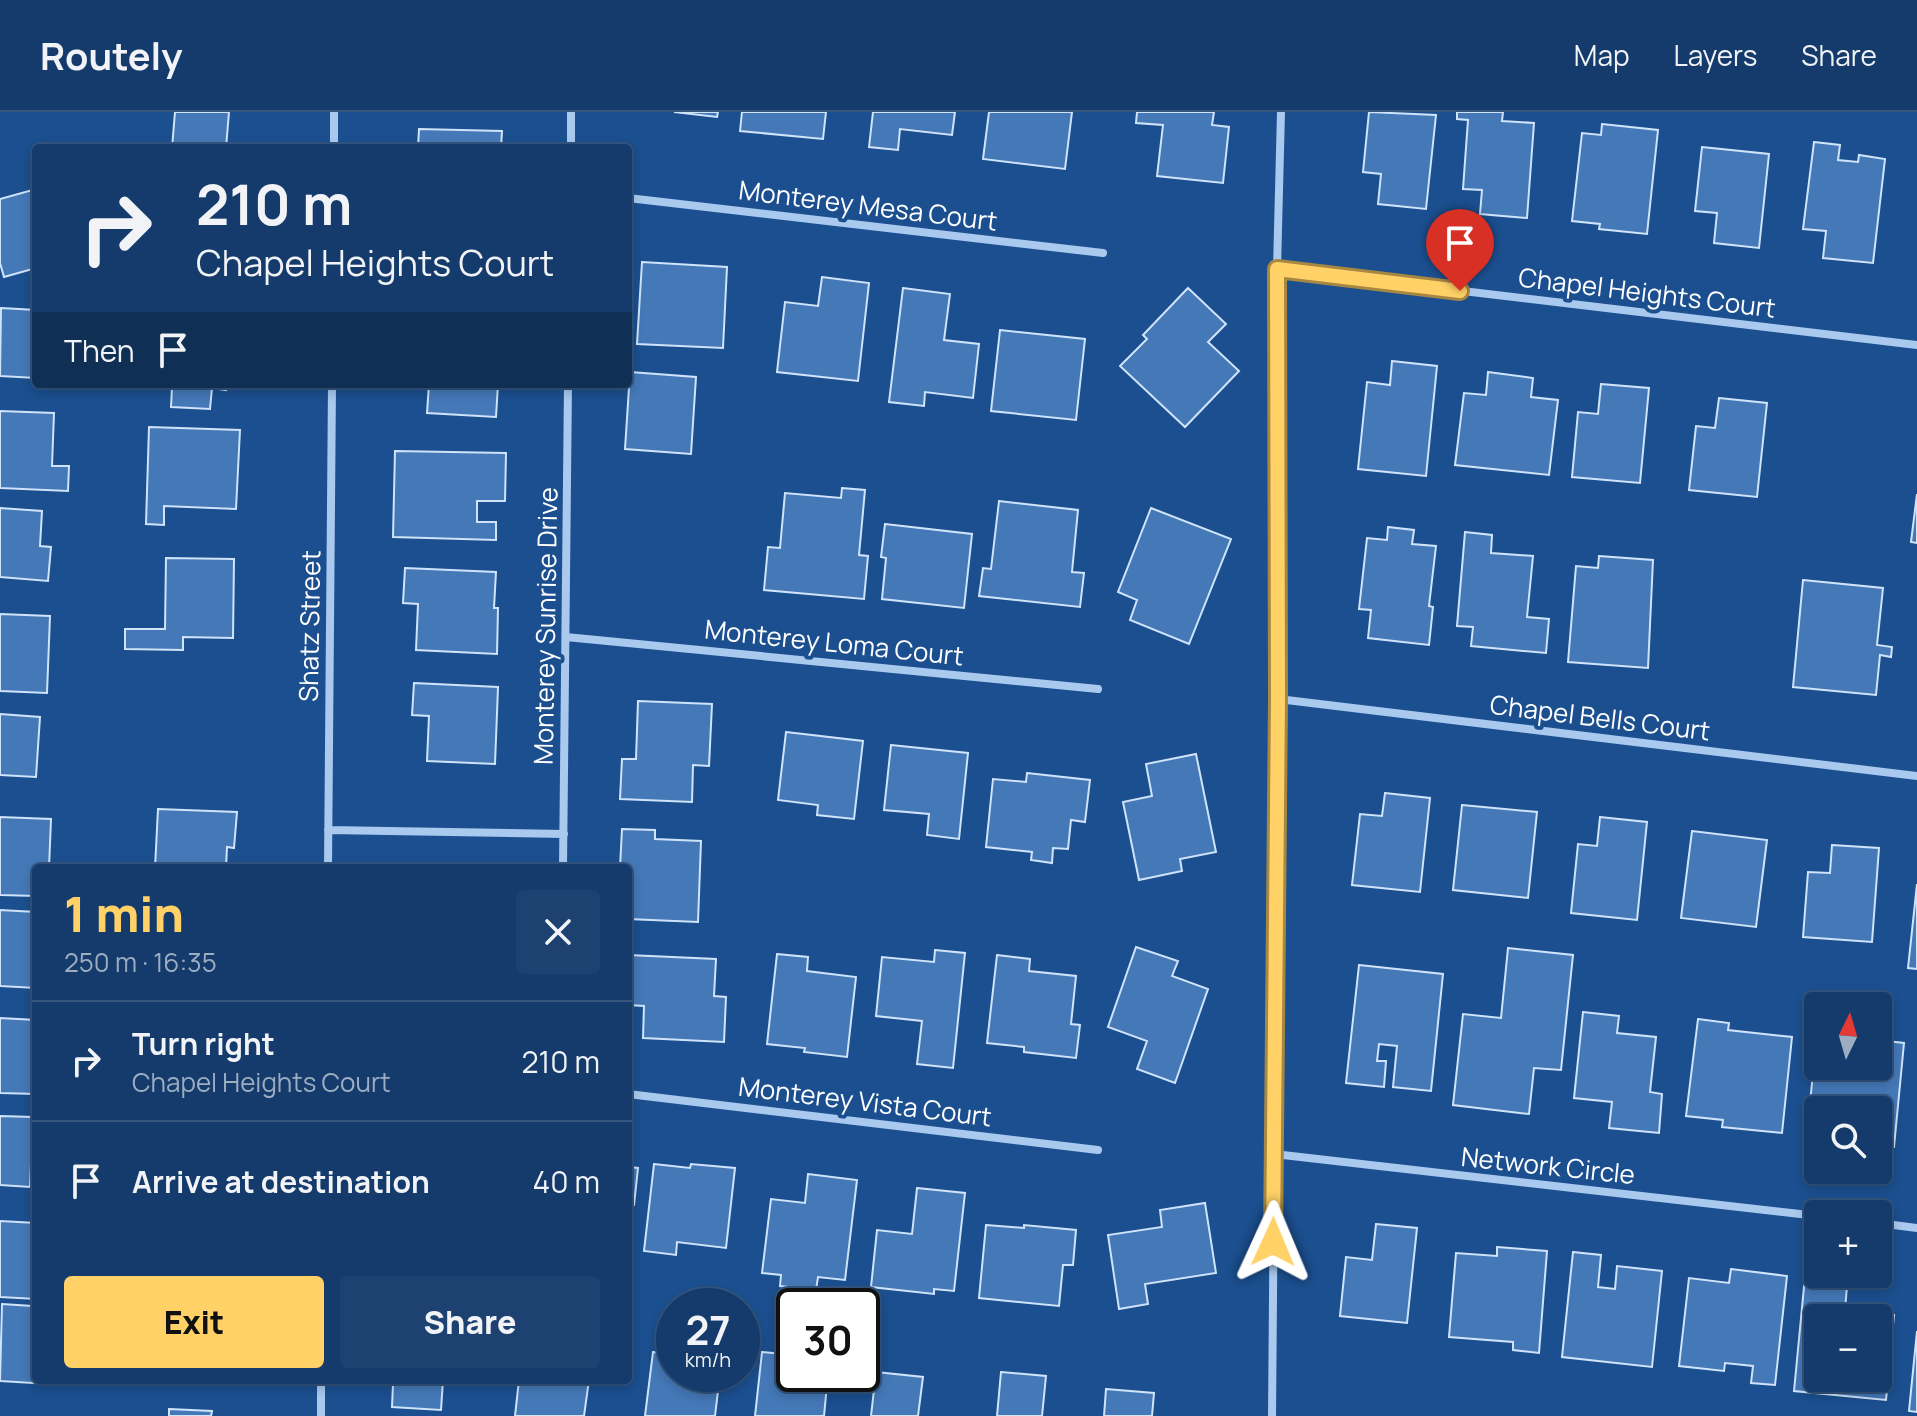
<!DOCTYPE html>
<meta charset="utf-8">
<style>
body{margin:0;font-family:Manrope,sans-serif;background:#1d4271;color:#f1f3f6;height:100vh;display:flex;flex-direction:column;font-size:30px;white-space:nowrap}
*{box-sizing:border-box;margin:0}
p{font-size:26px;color:#9dadc1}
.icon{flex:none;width:44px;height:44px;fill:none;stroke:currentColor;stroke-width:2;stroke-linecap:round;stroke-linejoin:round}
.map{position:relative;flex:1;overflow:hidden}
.drawer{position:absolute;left:32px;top:752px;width:600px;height:520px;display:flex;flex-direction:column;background:#143b6b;border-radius:8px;box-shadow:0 4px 12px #0003,0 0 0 2px #33557e}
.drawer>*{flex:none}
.banner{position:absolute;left:32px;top:32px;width:600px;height:244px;border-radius:8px;box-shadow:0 4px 12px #0003,0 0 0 2px #33557e;background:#143b6b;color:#f1f3f6;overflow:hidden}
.needle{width:52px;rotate:5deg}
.controls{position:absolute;left:1804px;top:880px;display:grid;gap:16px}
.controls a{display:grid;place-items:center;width:88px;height:88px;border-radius:8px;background:#143b6b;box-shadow:0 4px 12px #0003,0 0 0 2px #33557e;font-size:40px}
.speed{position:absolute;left:656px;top:1176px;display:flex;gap:16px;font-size:40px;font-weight:700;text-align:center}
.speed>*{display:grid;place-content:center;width:104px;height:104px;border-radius:50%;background:#143b6b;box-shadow:0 4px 12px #0003,0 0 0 2px #33557e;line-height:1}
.speed small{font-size:20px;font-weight:400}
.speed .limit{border:4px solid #111;border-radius:12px;background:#fff;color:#111}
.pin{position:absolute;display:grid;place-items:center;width:68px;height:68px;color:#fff;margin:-82px -34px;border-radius:50% 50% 50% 0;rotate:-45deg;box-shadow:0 0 8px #0007}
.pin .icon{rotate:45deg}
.me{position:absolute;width:88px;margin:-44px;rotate:1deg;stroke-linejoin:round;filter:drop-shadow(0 0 6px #0008)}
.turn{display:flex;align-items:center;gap:28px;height:168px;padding:0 32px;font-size:36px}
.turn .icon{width:104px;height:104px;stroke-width:2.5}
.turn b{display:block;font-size:56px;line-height:68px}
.then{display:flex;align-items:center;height:76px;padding:0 32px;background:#0003;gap:16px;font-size:30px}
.round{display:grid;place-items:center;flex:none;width:84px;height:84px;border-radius:8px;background:#1d4271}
.head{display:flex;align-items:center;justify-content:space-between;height:136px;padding:0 32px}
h1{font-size:48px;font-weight:800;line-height:60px;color:#ffd166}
.action{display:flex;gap:16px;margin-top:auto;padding:16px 32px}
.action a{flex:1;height:92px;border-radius:8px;background:#ffd166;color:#111;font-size:32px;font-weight:800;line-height:92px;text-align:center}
.action a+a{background:#1d4271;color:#f1f3f6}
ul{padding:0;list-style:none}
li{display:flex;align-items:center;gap:24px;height:120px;padding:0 32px;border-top:2px solid #33557e}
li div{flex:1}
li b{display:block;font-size:30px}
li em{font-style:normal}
header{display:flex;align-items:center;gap:48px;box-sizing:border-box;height:112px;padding:0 40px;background:#143b6b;border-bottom:2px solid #33557e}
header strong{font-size:38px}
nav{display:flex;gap:44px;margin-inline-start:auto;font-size:28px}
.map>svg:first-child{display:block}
.building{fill:#4478b7;stroke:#cfe3fa;stroke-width:2;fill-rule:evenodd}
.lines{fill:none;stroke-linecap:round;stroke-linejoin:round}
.minor{stroke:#a9c9ee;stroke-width:8}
.route-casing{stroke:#a68842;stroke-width:20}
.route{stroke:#ffd166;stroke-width:14}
.labels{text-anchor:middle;stroke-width:8;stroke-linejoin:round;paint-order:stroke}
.street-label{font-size:26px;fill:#fff;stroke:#1b4f8f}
</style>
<header>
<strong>Routely</strong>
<nav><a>Map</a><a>Layers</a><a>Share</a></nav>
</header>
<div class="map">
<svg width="1917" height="1304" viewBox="0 0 1917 1304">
<rect width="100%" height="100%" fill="#1b4f8f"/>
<!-- building -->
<path class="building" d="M175 0H229L226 36H172Z
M674 0H718L717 5Z
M742 0H826L823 27 740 19Z
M873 0H955L952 23 900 17 898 38 869 35Z
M989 0H1072L1065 57 983 47Z
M1137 0H1214L1212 13 1229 15 1223 71 1157 64 1163 13 1136 11Z
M1369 0 1436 3 1426 97 1378 92 1381 62 1363 60Z
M1457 0H1503L1502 9 1534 11 1527 106 1480 102 1482 78 1463 77 1468 8 1457 7Z
M1602 12 1658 18 1647 122 1599 117 1600 112 1572 109 1582 21 1601 23Z
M419 17 502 19 501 36H418Z
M1814 30 1840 33 1838 48 1858 50 1859 43 1885 47 1873 151 1823 146 1826 119 1803 117Z
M1702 35 1769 42 1759 136 1714 131 1717 101 1695 99Z
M36 77V156L4 165 0 151V87Z
M642 150 727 155 723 236 637 232Z
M822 165 869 171 858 269 777 260 785 190 818 194Z
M903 176 950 182 944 228 979 232 973 286 925 280 924 294 889 290Z
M1188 176 1226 212 1208 230 1239 259 1185 315 1120 254 1147 227 1143 223Z
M1 196 36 198V266L0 264Z
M1000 218 1085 227 1076 308 991 299Z
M1392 249 1437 254 1426 364 1358 357 1367 270 1390 273Z
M630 260 696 265 691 342 625 337Z
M1488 260 1533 266 1531 285 1558 288 1549 363 1455 353 1464 281 1486 283Z
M157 272H226V278L212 276 210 297 171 295 172 275 156 274Z
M429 272H498L496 305 427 301Z
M1601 272 1649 276 1640 371 1572 365 1578 300 1598 302Z
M1719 286 1767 291 1757 385 1689 378 1696 314 1715 316Z
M0 299 54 301 52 354H69L68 379 0 376Z
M149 315 240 318 236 397 164 394V413L146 412Z
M395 339 506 341 505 389H477V410H496V428L393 425Z
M842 376 865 378 859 443 868 444 864 487 764 478 768 435 780 436 785 381 841 386Z
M1917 382V431L1911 430Z
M999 389 1078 398 1072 460 1084 461 1080 495 979 484 983 456 991 457Z
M0 396 42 399 40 434 51 435 48 469 0 465Z
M1151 396 1231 427 1189 532 1130 508 1137 488 1118 480Z
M885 412 972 422 964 496 882 487 886 446 881 445Z
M1388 415 1414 418 1412 432 1436 434 1429 494 1433 495 1429 533 1368 526 1371 498 1359 497 1367 426 1387 428Z
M1465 420 1492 423 1491 441 1533 444 1527 505 1549 507 1546 541 1471 534 1473 515 1457 514Z
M1599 444 1653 448 1648 556 1568 550 1576 454 1598 456Z
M166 446 234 447 233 526 183 525V538L125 537V517H165Z
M405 456 496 460 494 496H498L497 542 416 538 418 492 403 491Z
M1803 468 1883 476 1877 533 1892 535 1891 545 1880 543 1876 583 1793 575Z
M0 502 50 504 47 581 0 579Z
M414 571 498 575 495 652 427 649 429 604 412 603Z
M638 589 712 592 709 654 693 653 692 690 620 687 622 647H636Z
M0 602 40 605 36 665 0 663Z
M786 620 863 629 854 707 817 703 818 693 778 688Z
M891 633 968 641 959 727 927 723 929 702 884 698Z
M1196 642 1216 740 1180 747 1182 759 1139 768 1123 690 1152 684 1146 652Z
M1027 661 1090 668 1085 710 1071 708 1068 737 1053 736 1052 751 1031 748 1032 740 986 735 993 667 1026 670Z
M1385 681 1430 686 1420 780 1352 773 1360 702 1382 704Z
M1462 693 1537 700 1528 786 1453 778Z
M158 697 237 700 234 736 227 735 226 756H155Z
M0 705 51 707 49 756H36V784L0 783Z
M1600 705 1647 710 1637 808 1571 801 1578 732 1597 734Z
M622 717 655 718V727L701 729 698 810 628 807V756H620Z
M1692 719 1767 728 1756 815 1681 806Z
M1832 733 1879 736 1872 830 1803 825 1808 760 1830 761Z
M1917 772V857L1908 856Z
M0 798 36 800V876L0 874Z
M1136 835 1178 849 1172 864 1208 877 1175 971 1137 957 1147 929 1108 915Z
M1508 836 1573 843 1561 958 1534 956 1529 1002 1453 993 1463 902 1501 906Z
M935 838 965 841 953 956 917 952 922 909 876 904 882 845 934 850Z
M777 842 808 845 807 859 856 865 847 945 804 940 805 936 767 932Z
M628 843 716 847 714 884 726 885 724 930 643 926 644 894 628 893Z
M997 843 1030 847 1029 859 1076 864 1071 912 1080 913 1076 946 1024 940V935L987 931Z
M1359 853 1443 862 1431 979 1393 975 1397 934 1379 932 1377 949H1386L1384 975 1346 971Z
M1583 900 1619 904 1617 921 1656 925 1650 980 1662 982 1659 1021 1609 1016 1612 990 1574 986Z
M0 906 36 908V982L0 981Z
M1698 907 1729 911 1728 918 1792 925 1782 1021 1722 1015 1723 1008 1686 1004Z
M1817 922 1818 954H1878V928L1904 931 1894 1035 1878 1033V998H1818V1021L1807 1020Z
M0 1004 33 1005 30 1075 0 1073Z
M654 1052 690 1056 691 1052 735 1056 726 1136 677 1130 676 1143 644 1139Z
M628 1055 638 1056 634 1093H628Z
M808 1062 857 1068 845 1168 818 1165 816 1178 780 1174 781 1163 762 1161 771 1087 805 1091Z
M917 1076 965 1081 954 1179 934 1177V1182L871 1175 877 1118 912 1122Z
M1205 1091 1216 1161 1145 1172 1148 1192 1119 1197 1108 1123 1162 1115 1160 1098Z
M0 1109 36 1111V1187L0 1185Z
M1376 1112 1417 1116 1407 1211 1340 1204 1346 1145 1372 1148Z
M986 1113 1024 1116V1113L1076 1118 1073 1153H1063L1059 1194 979 1186Z
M1497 1135 1547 1139 1539 1241 1513 1238V1230L1449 1225 1456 1141 1497 1144Z
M1573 1140 1601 1143 1598 1175 1615 1177 1617 1154 1662 1159 1652 1255 1562 1245Z
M1806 1154 1818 1155V1162H1848L1845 1198 1894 1203 1886 1288 1794 1279ZM1818 1206H1878V1266H1818Z
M1731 1157 1787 1164 1775 1273 1751 1271 1753 1254 1725 1251 1724 1259 1679 1254 1689 1166 1729 1171Z
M2 1192 32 1194 31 1215H36V1268H49V1272L0 1269Z
M1917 1219V1300L1909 1299Z
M653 1240 674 1242V1262H720L715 1304H645Z
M762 1240 794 1243V1262H828L824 1304H755Z
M876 1260 923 1265 918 1304H871Z
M1001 1260 1046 1264 1042 1304H997Z
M383 1268H443L441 1298 392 1295 393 1272 383 1271Z
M519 1268H589L584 1304H515Z
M1106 1277 1154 1281 1152 1304H1104Z
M169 1297 212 1299 211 1304H169Z"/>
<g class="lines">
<!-- minor -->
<path class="minor" d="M334 36V0
M571 36V0
M628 86 1103 141
M1277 157 1917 233
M566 525 1098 577
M1278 587 1917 664
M328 718 564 722
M328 756 332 272
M563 756 568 272
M628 982 1098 1038
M1274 1042 1818 1104
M1878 1111 1917 1116
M321 1304V1268
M1272 1304 1278 587 1277 157 1281 0"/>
</g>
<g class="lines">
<!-- route casing -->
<g class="route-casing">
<path id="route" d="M1273 1130 1278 587 1277 157 1460 179"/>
</g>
<!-- route -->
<use href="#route" class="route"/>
</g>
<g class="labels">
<!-- street labels -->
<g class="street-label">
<text transform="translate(868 94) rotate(7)" y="9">Monterey Mesa Court</text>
<text transform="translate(1647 181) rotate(7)" y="9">Chapel Heights Court</text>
<text transform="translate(310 514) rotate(-89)" y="9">Shatz Street</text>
<text transform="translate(546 514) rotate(-89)" y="9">Monterey Sunrise Drive</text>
<text transform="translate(834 531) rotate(6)" y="9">Monterey Loma Court</text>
<text transform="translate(1600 606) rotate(7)" y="9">Chapel Bells Court</text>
<text transform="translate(865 990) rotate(7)" y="9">Monterey Vista Court</text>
<text transform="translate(1548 1054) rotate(6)" y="9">Network Circle</text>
</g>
</g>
</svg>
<div class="controls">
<a><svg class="needle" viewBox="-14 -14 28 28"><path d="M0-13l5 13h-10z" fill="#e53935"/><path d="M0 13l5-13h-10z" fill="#9dadc1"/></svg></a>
<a><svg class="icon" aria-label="search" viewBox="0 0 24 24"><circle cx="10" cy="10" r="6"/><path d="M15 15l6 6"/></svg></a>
<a>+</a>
<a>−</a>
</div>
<div class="speed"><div>27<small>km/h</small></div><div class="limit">30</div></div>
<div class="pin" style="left:1460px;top:179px;background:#d93025"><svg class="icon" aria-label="arrive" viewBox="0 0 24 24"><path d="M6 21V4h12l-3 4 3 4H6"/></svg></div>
<svg class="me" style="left:1273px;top:1130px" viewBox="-20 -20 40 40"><path d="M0-17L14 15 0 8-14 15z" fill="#ffd166" stroke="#fff" stroke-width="4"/></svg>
<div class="banner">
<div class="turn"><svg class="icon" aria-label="right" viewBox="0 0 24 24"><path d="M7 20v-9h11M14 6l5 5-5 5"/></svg><div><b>210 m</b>Chapel Heights Court</div></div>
<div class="then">Then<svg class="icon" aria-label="arrive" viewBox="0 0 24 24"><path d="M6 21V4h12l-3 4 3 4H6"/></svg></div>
</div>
<section class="drawer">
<div class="head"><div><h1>1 min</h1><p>250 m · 16:35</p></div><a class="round"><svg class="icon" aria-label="close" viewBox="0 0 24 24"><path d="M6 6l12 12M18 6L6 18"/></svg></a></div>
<ul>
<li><svg class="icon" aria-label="right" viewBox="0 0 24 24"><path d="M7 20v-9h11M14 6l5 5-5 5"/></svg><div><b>Turn right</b><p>Chapel Heights Court</p></div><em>210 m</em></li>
<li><svg class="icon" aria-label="arrive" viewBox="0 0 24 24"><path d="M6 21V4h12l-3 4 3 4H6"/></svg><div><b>Arrive at destination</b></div><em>40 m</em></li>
</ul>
<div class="action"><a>Exit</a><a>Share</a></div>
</section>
</div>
